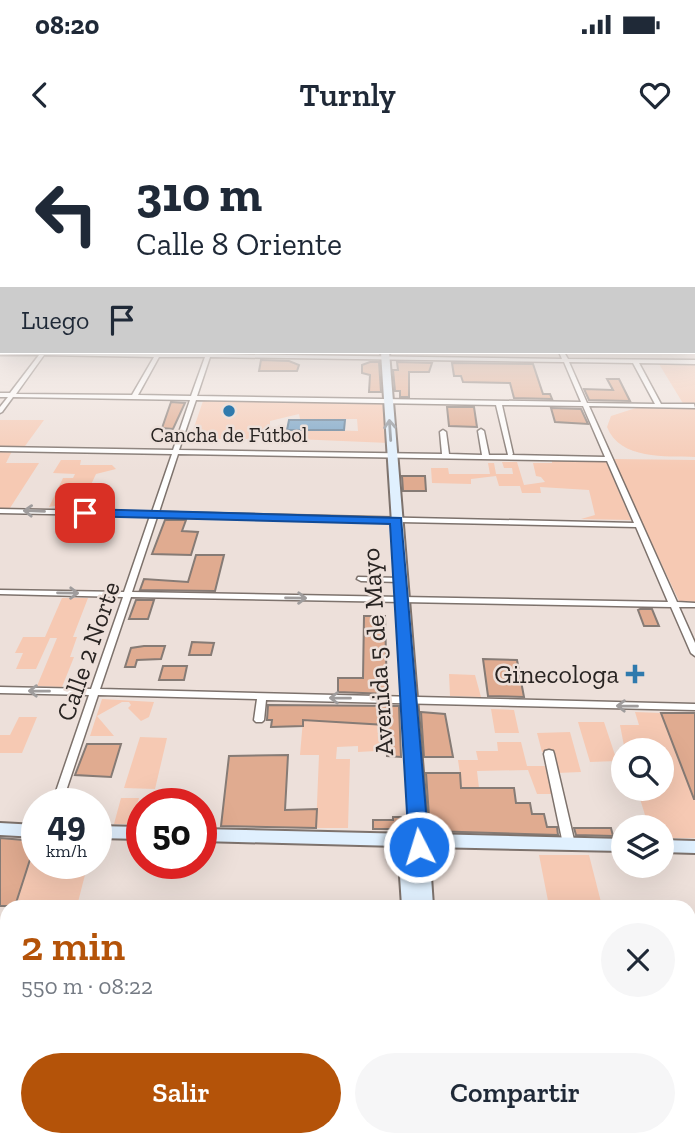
<!DOCTYPE html>
<html lang="es">
<meta charset="utf-8">
<style>
body{margin:0;font-family:"Zilla Slab",serif;background:#f6f6f7;color:#1f2937;height:100vh;display:flex;flex-direction:column;font-size:26px;white-space:nowrap}
*{box-sizing:border-box;margin:0}
p{font-size:23px;color:#747a83}
.icon{flex:none;width:38px;height:38px;fill:none;stroke:currentColor;stroke-width:2;stroke-linecap:round;stroke-linejoin:round}
.map{position:relative;flex:1;overflow:hidden}
.panel{position:absolute;left:0px;top:760px;width:696px;height:247px;display:flex;flex-direction:column;background:#fff;border-radius:21px 21px 0 0;box-shadow:0 7px 28px #0002}
.panel>*{flex:none}
.banner{position:absolute;left:0px;top:0px;width:696px;height:214px;box-shadow:0 7px 28px #0002;background:#fff;color:#1f2937;overflow:hidden}
.controls{position:absolute;left:611px;top:598px;display:grid;gap:14px}
.controls a{display:grid;place-items:center;width:63px;height:63px;border-radius:50%;background:#fff;box-shadow:0 7px 28px #0002;font-size:35px}
.speed{position:absolute;left:21px;top:648px;display:flex;gap:14px;font-size:35px;font-weight:700;text-align:center}
.speed>*{display:grid;place-content:center;width:91px;height:91px;border-radius:50%;background:#fff;box-shadow:0 7px 28px #0002;line-height:1}
.speed small{font-size:18px;font-weight:400}
.speed .limit{border:10px solid #d22;background:#fff;color:#111}
.pin{position:absolute;display:grid;place-items:center;width:60px;height:60px;color:#fff;margin:-30px;border-radius:14px;box-shadow:0 4px 10px #0006}
.me{position:absolute;width:77px;margin:-38px;rotate:355deg;stroke-linejoin:round;filter:drop-shadow(0 0 5px #0008)}
.turn{display:flex;align-items:center;gap:24px;height:147px;padding:0 21px;font-size:32px}
.turn .icon{width:91px;height:91px;stroke-width:2.5}
.turn b{display:block;font-size:49px;line-height:60px}
.then{display:flex;align-items:center;height:66px;padding:0 21px;background:#0003;gap:14px;font-size:26px}
.round{display:grid;place-items:center;flex:none;width:74px;height:74px;border-radius:37px;background:#f6f6f7}
.head{display:flex;align-items:center;justify-content:space-between;height:119px;padding:0 21px}
h1{font-size:42px;font-weight:600;line-height:52px;color:#b45309}
.cta{display:flex;gap:14px;margin-top:auto;padding:14px 21px}
.cta a{flex:1;height:80px;border-radius:42px;background:#b45309;color:#fff;font-size:28px;font-weight:600;line-height:80px;text-align:center}
.cta a+a{background:#f6f6f7;color:#1f2937}
.status{display:flex;justify-content:space-between;align-items:center;height:49px;padding:0 35px;background:#fff;direction:ltr}
.status svg{height:19px;fill:currentColor}
header{display:flex;justify-content:space-between;align-items:center;height:91px;padding:0 21px;background:#fff;font-size:32px;font-weight:600}
.map>svg:first-child{display:block}
.green{fill:#f6c9b3;fill-rule:evenodd}
.water{fill:#74a2c6;stroke:#5e7c95;stroke-width:2}
.building{fill:#e0ab90;stroke:#867b75;stroke-width:2}
.lines{fill:none;stroke-linecap:round;stroke-linejoin:round}
.minor-casing{stroke:#7d726c;stroke-width:3}
.secondary-casing{stroke:#7d726c;stroke-width:4}
.minor{fill:#fff;fill-rule:evenodd}
.secondary{fill:#e0f0fe;fill-rule:evenodd}
.oneway{stroke:#8e949b}
.oneway2{stroke:#9f9c9c}
.route{fill:#1a73e8;stroke:#114b97;stroke-width:2}
.poi-dot{fill:#2f7aad;stroke:#ede0da;stroke-width:2.5}
.labels{text-anchor:middle;stroke-width:5;stroke-linejoin:round;paint-order:stroke}
.far-poi-label{font-size:21px;fill:#292422;stroke:#ede0da}
.street-label{font-size:26px;fill:#292422;stroke:#ede0da}
.poi-label{font-size:26px;fill:#292422;stroke:#ede0da;text-anchor:end}
</style>
<div class="status"><b>08:20</b><svg viewBox="0 0 49 12"><path d="M0 12V9h3v3zM5 12V6h3v6zM10 12V3h3v9zM15 12V0h3v12zM26 1h20v11H26zM47 4h2v5h-2z"/></svg></div>
<header><svg class="icon" aria-label="back" viewBox="0 0 24 24"><path d="M15 5l-7 7 7 7"/></svg>Turnly<svg class="icon" aria-label="heart" viewBox="0 0 24 24"><path d="M12 20l-8-8c-3-5 5-10 8-4 3-6 11-1 8 4z"/></svg></header>
<div class="map">
<svg width="695" height="1005" viewBox="0 0 695 1005">
<rect width="100%" height="100%" fill="#ede0da"/>
<!-- green -->
<path class="green" d="M659 224H695V265H684Z
M203 261 382 263 389 303 295 299 287 297 286 293 251 296 250 299H190ZM299 274 300 279H357L358 291 270 288V281Z
M639 267 695 268V317C666 316 620 320 607 287L611 276Z
M0 280H44L25 306H0Z
M0 311H12L6 323H39L10 368H0Z
M612 319 695 320V462L679 461Z
M61 320H81L80 325H112L116 329 96 334 88 351H75L66 364 49 367 63 338H73L75 334 53 333Z
M552 320 606 321 631 380 581 379 595 375 589 350 540 347 541 353H522L520 346H499L496 336 471 339V344L432 343 431 328H448L449 334H490L488 323H494L496 334H513L512 328H504L502 322H517L524 345 545 342 541 337 536 336 533 323H552Z
M62 458H88L73 497H77L70 517H74L62 547 37 546 57 498H50L36 529H16L23 513H15L23 497H45Z
M449 534 475 535 481 557 450 556Z
M102 559 154 562 149 577 141 581 128 568 131 565 129 562H122L97 576 114 596H90Z
M491 569 514 570 519 593H495Z
M635 572 661 573 695 661V698H662V688H649L637 649H662V611H625L620 585H639Z
M19 577H37L22 613H0V595H10Z
M303 580 386 585V600H400V607L376 608V611L358 612V606L337 607 336 619H350L348 688H316L319 615H300Z
M578 582H604L617 621 590 622Z
M570 592 581 632 557 633 551 612H542L537 593Z
M140 597 167 598 155 649 124 648Z
M497 602H521L527 626H545L553 654H537L528 630 477 631 479 648H462L458 620H478L476 611H498Z
M121 658H139L133 680H142V684H114Z
M36 701 37 723H88L77 766H15Z
M539 715H589L602 766H549Z"/>
<!-- water -->
<path class="water" d="M289 280H345L344 290H287Z"/>
<!-- building -->
<path class="building" d="M261 220 289 221 299 225 297 231H259Z
M370 222H379L381 252H369L370 235 362 233V225Z
M397 222 432 223 429 232H409V257H400V251H395L393 230H398Z
M452 223 533 224 543 254H550L552 259 514 258 510 243 463 242 461 236H454Z
M607 239H619L630 261 589 260 584 249 613 250Z
M171 262 185 263 173 289 162 288Z
M447 267H474L477 287 449 286Z
M551 268 581 269 588 284 555 282Z
M402 336H425L426 351H403Z
M165 380H186L182 391 198 392 191 415 152 414Z
M196 415H224L215 451 140 450 144 439 188 442Z
M136 460H154L148 479H129Z
M640 469H652L659 486H644L638 470Z
M364 476H385L387 554 338 552V538H363Z
M192 502 214 503 211 515H189Z
M144 506H165L161 519 137 520 135 527H125L131 508Z
M483 519 517 520 524 557 488 556Z
M163 526H187L184 540H159Z
M268 565 399 566 401 617 387 616 386 585 303 580V586L271 587 272 580H267Z
M421 572 445 574 453 617H424Z
M661 573H695V659H694Z
M87 604H121L111 637 75 635Z
M288 615 285 670 317 669 316 688 221 686 229 616Z
M426 633H460L461 648H514L516 663H530L532 674H544L547 687H557L558 695 430 691Z
M393 677H401L402 689H373V680H393Z
M574 688H611L613 696 576 695Z
M0 698 36 701 15 766H0Z"/>
<g class="lines">
<!-- minor casing -->
<g class="minor-casing">
<path id="minor" d="M0 211 206 214 207 212H210L211 214 562 219 559 212H564L568 219 695 220V224L639 223 661 264H694L695 268 589 266 677 462 695 463V467H679L695 503V516L691 513 671 467 131 457 100 549 695 564V570L266 560 264 580 262 582H256L254 580 257 559 98 555 62 663H52L89 555 0 553V547L91 549 123 457 0 454V450L124 452 150 376 0 373V369L152 372 172 314 0 311V307L173 310 190 260 13 257 2 272 0 273V267L8 257H0V253H10L39 215H0ZM44 215 154 217 132 255 16 254ZM159 217H205L191 256 138 255ZM210 217 564 222 581 262 197 256ZM569 222 633 223 655 264 587 263ZM196 260 496 265 508 315H489L484 291 481 289 478 291 482 315 449 314 446 292 443 290 440 292 442 314 179 310ZM502 265 583 266 605 317 512 315 513 314ZM178 314 607 321 634 383 159 372ZM157 377 636 387 668 462 132 452Z
M358 437 401 438 405 440 401 442 361 441 357 439Z
M549 610 553 611 554 614 575 704 573 707 569 708 565 707 563 704 544 614 545 611Z
M690 841 695 842V854L690 853Z
M7 869V881L0 882V870Z
M131 999H146L144 1005H129Z"/>
</g>
<!-- secondary casing -->
<g class="secondary-casing">
<path id="secondary" d="M381 212H389L428 694 623 699V711L429 707 433 766H402L398 706 201 701V689L412 694Z
M0 683 37 685V697L0 695Z
M96 686 142 687V699L96 698Z
M662 700 695 701V713L662 712Z
M413 999H453L454 1005H414Z"/>
</g>
<!-- minor -->
<use href="#minor" class="minor"/>
<!-- secondary -->
<use href="#secondary" class="secondary"/>
</g>
<!-- one-way arrows -->
<defs><path id="oneway-shaft" d="M-6 0H5M1.5-3L5.5 0L1.5 3" fill="none" stroke-width="1.6" stroke-linecap="round" stroke-linejoin="round" transform="scale(1.75)"/></defs>
<use class="oneway" href="#oneway-shaft" transform="translate(390 290) rotate(-94)"/>
<g class="oneway2">
<use href="#oneway-shaft" transform="translate(34 371) rotate(-178)"/>
<use href="#oneway-shaft" transform="translate(68 453) rotate(1)"/>
<use href="#oneway-shaft" transform="translate(296 458) rotate(1)"/>
<use href="#oneway-shaft" transform="translate(39 551) rotate(-179)"/>
<use href="#oneway-shaft" transform="translate(340 558) rotate(-179)"/>
<use href="#oneway-shaft" transform="translate(627 566) rotate(-179)"/>
</g>
<!-- sky -->
<linearGradient id="sky" x2="0" y2="1"><stop stop-color="#79adda"/><stop offset="0.57" stop-color="#f7f1ee"/><stop offset="1" stop-color="#f7f1ee" stop-opacity="0"/></linearGradient>
<rect width="695" height="331" fill="url(#sky)"/>
<!-- route -->
<path class="route" d="M85 369 401 378 429 707 426 713H412L409 707 390 384 81 376 79 373Z"/>
<!-- markers -->
<g class="poi-dot">
<circle cx="229" cy="271" r="7"/>
<path d="M631.5 523.5h7v7h7v7h-7v7h-7v-7h-7v-7h7z"/>
</g>
<g class="labels">
<!-- far-poi labels -->
<g class="far-poi-label">
<text x="229" y="302">Cancha de Fútbol</text>
</g>
<!-- street labels -->
<g class="street-label">
<text transform="translate(88 511) rotate(-71)" y="9">Calle 2 Norte</text>
<text transform="translate(377 512) rotate(-94)" y="9">Avenida 5 de Mayo</text>
</g>
<!-- poi labels -->
<g class="poi-label">
<text x="619" y="543">Ginecologa</text>
</g>
</g>
</svg>
<div class="controls">
<a><svg class="icon" aria-label="search" viewBox="0 0 24 24"><circle cx="10" cy="10" r="6"/><path d="M15 15l6 6"/></svg></a>
<a><svg class="icon" aria-label="layers" viewBox="0 0 24 24"><path d="M12 4l9 5-9 5-9-5zM3 14l9 5 9-5"/></svg></a>
</div>
<div class="speed"><div>49<small>km/h</small></div><div class="limit">50</div></div>
<div class="pin" style="left:85px;top:373px;background:#d93025"><svg class="icon" aria-label="arrive" viewBox="0 0 24 24"><path d="M6 21V4h12l-3 4 3 4H6"/></svg></div>
<svg class="me" style="left:419px;top:707px" viewBox="-20 -20 40 40"><circle r="17" fill="#1a73e8" stroke="#fff" stroke-width="3"/><path d="M0-11L8 9 0 5-8 9z" fill="#fff"/></svg>
<div class="banner">
<div class="turn"><svg class="icon" aria-label="left" viewBox="0 0 24 24"><path d="M17 20v-9H6M10 6l-5 5 5 5"/></svg><div><b>310 m</b>Calle 8 Oriente</div></div>
<div class="then">Luego<svg class="icon" aria-label="arrive" viewBox="0 0 24 24"><path d="M6 21V4h12l-3 4 3 4H6"/></svg></div>
</div>
<section class="panel">
<div class="head"><div><h1>2 min</h1><p>550 m · 08:22</p></div><a class="round"><svg class="icon" aria-label="close" viewBox="0 0 24 24"><path d="M6 6l12 12M18 6L6 18"/></svg></a></div>
<div class="cta"><a>Salir</a><a>Compartir</a></div>
</section>
</div>
